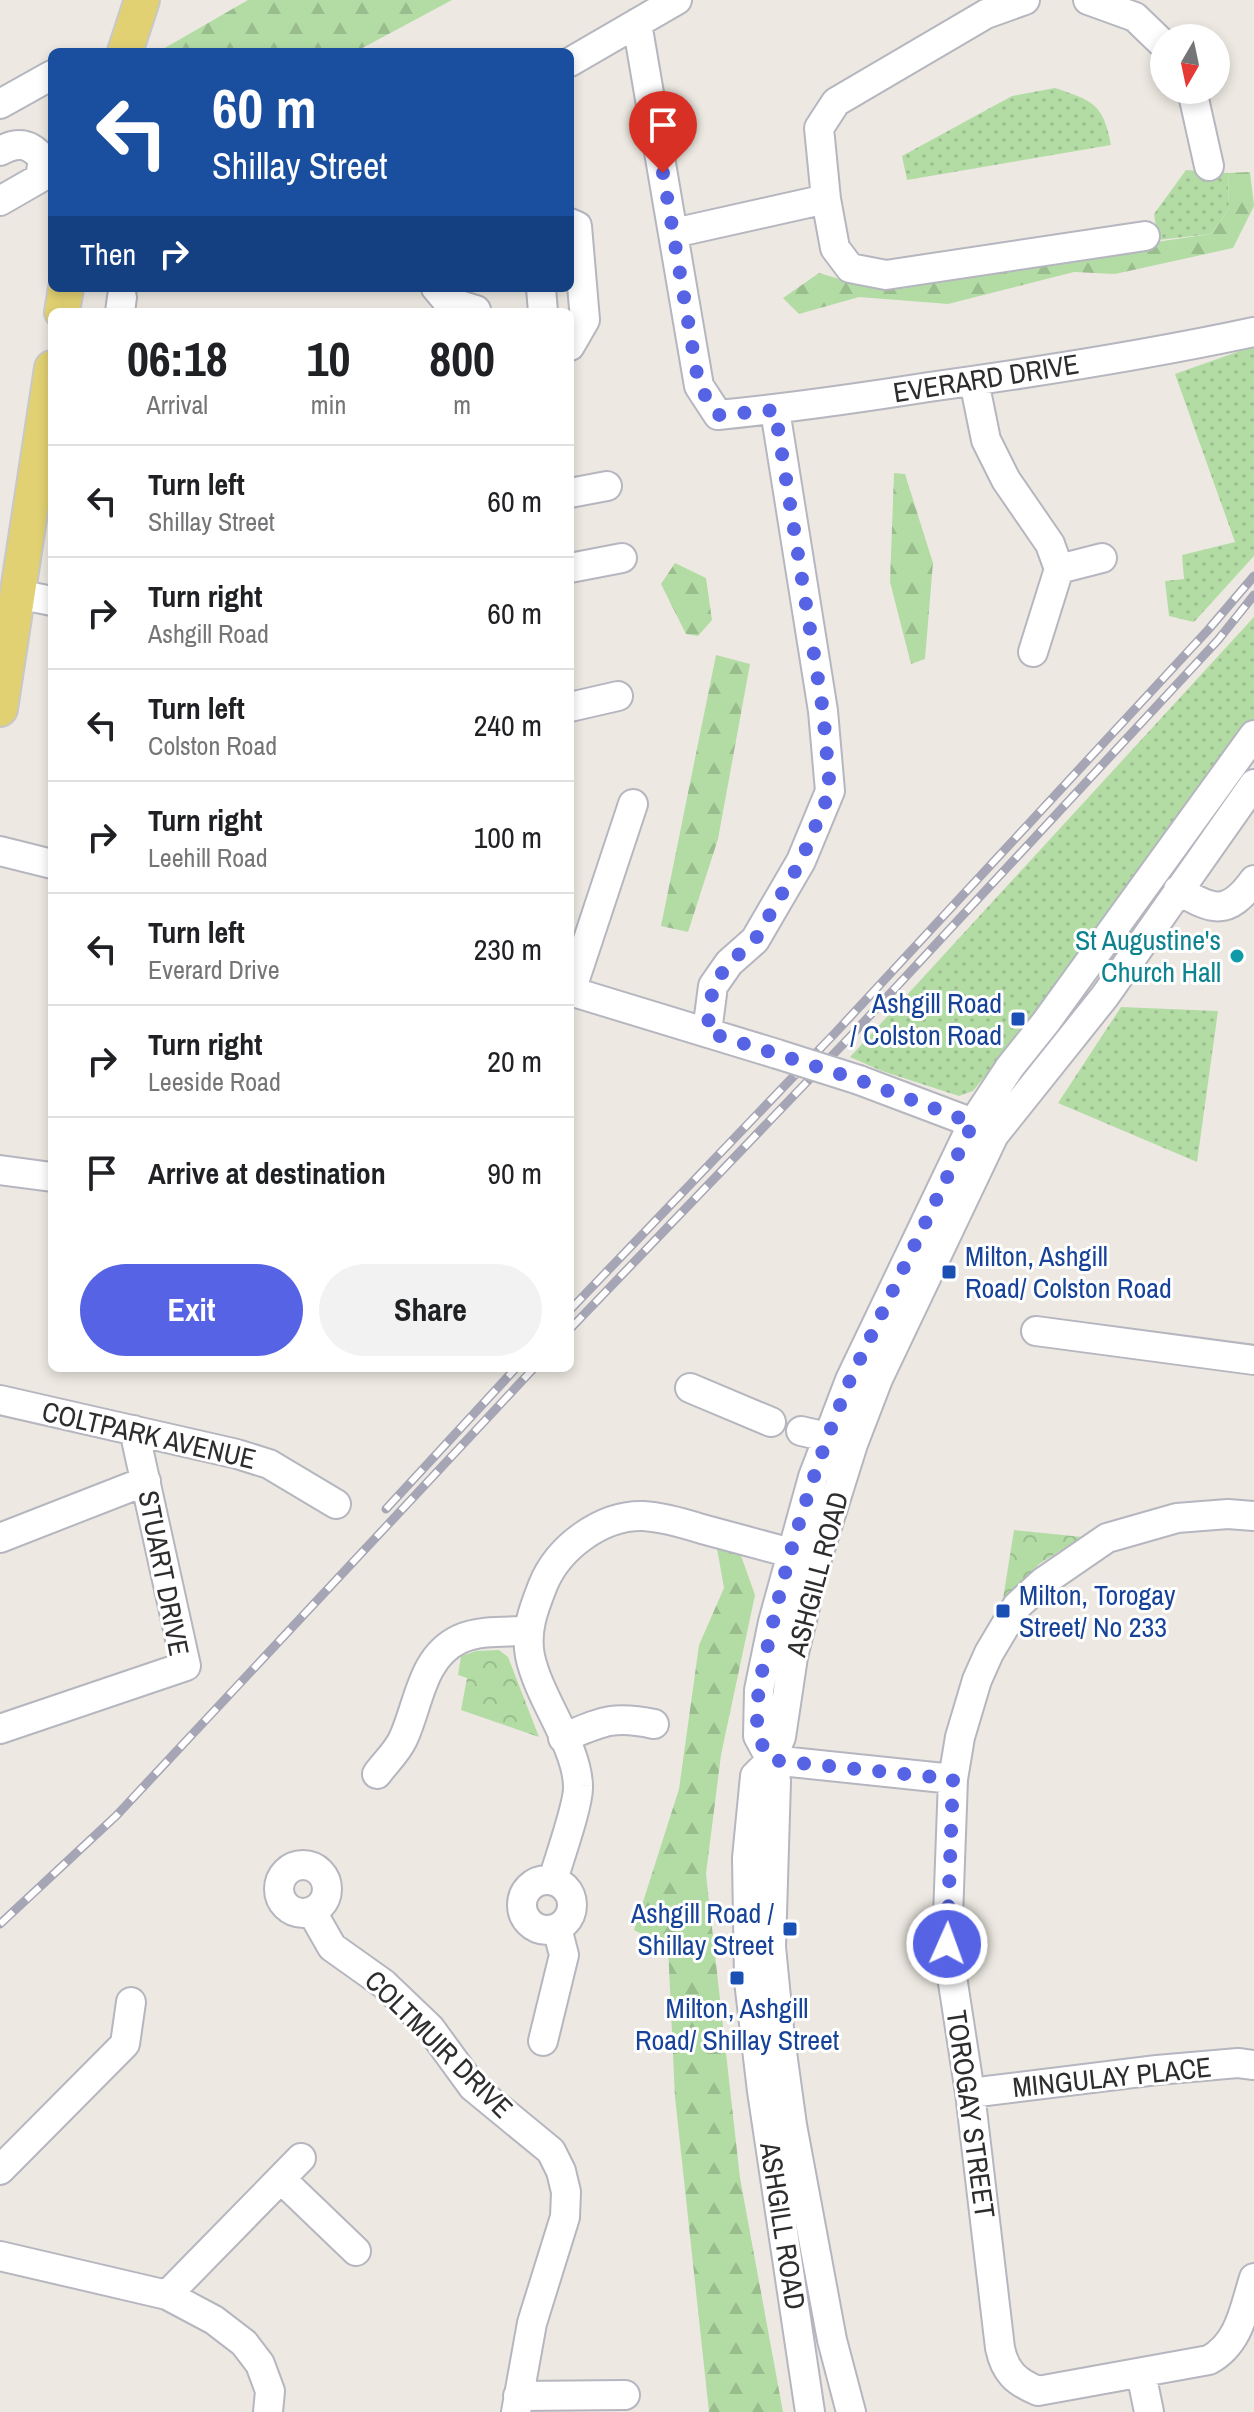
<!DOCTYPE html>
<style>
body{margin:0;font-family:"Archivo Narrow",sans-serif;background:#f2f2f2;color:#202124;height:100vh;display:flex;flex-direction:column;font-size:30px;white-space:nowrap}
*{box-sizing:border-box;margin:0}
p{font-size:26px;color:#757577}
.icon{flex:none;width:44px;height:44px;fill:none;stroke:currentColor;stroke-width:2;stroke-linecap:round;stroke-linejoin:round}
.map{position:relative;flex:1;overflow:hidden}
.sheet{position:absolute;left:48px;top:308px;width:526px;height:1064px;display:flex;flex-direction:column;background:#fff;border-radius:12px;box-shadow:0 4px 12px #0003}
.sheet>*{flex:none}
.hud{position:absolute;left:48px;top:48px;width:526px;height:244px;border-radius:12px;box-shadow:0 4px 12px #0003;background:#1a4fa0;color:#fff;overflow:hidden}
.needle{width:52px;rotate:189deg}
.fabs{position:absolute;left:1150px;top:24px;display:grid;gap:16px}
.fabs a{display:grid;place-items:center;width:80px;height:80px;border-radius:50%;background:#fff;box-shadow:0 4px 12px #0003;font-size:40px}
.pin{position:absolute;display:grid;place-items:center;width:68px;height:68px;color:#fff;margin:-82px -34px;border-radius:50% 50% 50% 0;rotate:-45deg;box-shadow:0 0 8px #0007}
.pin .icon{rotate:45deg}
.me{position:absolute;width:88px;margin:-44px;rotate:2deg;stroke-linejoin:round;filter:drop-shadow(0 0 6px #0008)}
.turn{display:flex;align-items:center;gap:28px;height:168px;padding:0 32px;font-size:36px}
.turn .icon{width:104px;height:104px;stroke-width:2.5}
.turn b{display:block;font-size:56px;line-height:68px}
.then{display:flex;align-items:center;height:76px;padding:0 32px;background:#0003;gap:16px;font-size:30px}
.eta{display:flex;justify-content:space-evenly;align-items:center;height:136px;text-align:center}
.eta b{font-size:48px;font-weight:700;line-height:56px}
.button{display:flex;gap:16px;margin-top:auto;padding:16px 32px}
.button a{flex:1;height:92px;border-radius:48px;background:#5663e5;color:#fff;font-size:32px;font-weight:700;line-height:92px;text-align:center}
.button a+a{background:#f2f2f2;color:#202124}
ul{padding:0;list-style:none}
li{display:flex;align-items:center;gap:24px;height:112px;padding:0 32px;border-top:2px solid #e0e0e0}
li div{flex:1}
li b{display:block;font-size:30px}
li em{font-style:normal}
.map>svg:first-child{display:block}
.grass{fill:url(#grass-dots)}
.forest{fill:url(#forest-firs)}
.park{fill:url(#park-crowns)}
.lines{fill:none;stroke-linecap:round;stroke-linejoin:round}
.minor-casing{stroke:#b5b6bf;stroke-width:32}
.major-casing{stroke:#c8c8c8;stroke-width:38}
.minor{stroke:#fff;stroke-width:28}
.major{stroke:#e1d172;stroke-width:34}
.rail-casing{stroke:#a5a5b5;stroke-width:9}
.rail{stroke:#fff;stroke-width:6;stroke-dasharray:18;stroke-linecap:butt}
.minor-bridge-casing{stroke:#b5b6bf;stroke-width:32;stroke-linecap:butt}
.minor-bridge{stroke:#fff;stroke-width:28}
.route{stroke:#5663e5;stroke-width:14;stroke-dasharray:0 25.2}
.culture-dot{fill:#0f9aa8;stroke:#fff;stroke-width:3}
.transit-dot{fill:#1a4fb4;stroke:#fff;stroke-width:3}
.labels{text-anchor:middle;stroke-width:6;stroke-linejoin:round;paint-order:stroke}
.street-label{font-size:28px;fill:#2d2d2d;stroke:#fff}
.culture-label{font-size:28px;fill:#0d838f;stroke:#fff;text-anchor:end}
.transit-label{font-size:28px;fill:#164399;stroke:#fff;text-anchor:end}
</style>
<div class="map">
<svg width="1254" height="2412" viewBox="0 0 1254 2412">
<defs>
<pattern id="grass-dots" width="8" height="8" patternUnits="userSpaceOnUse" patternTransform="scale(2)"><rect width="8" height="8" fill="#b3dca5"/><path d="M2 2h.1M6 6h.1" fill="none" stroke="#9abd8e" stroke-width="1.8" stroke-linecap="round"/></pattern>
<pattern id="forest-firs" width="22" height="20" patternUnits="userSpaceOnUse" patternTransform="scale(2)"><rect width="22" height="20" fill="#b3dca5"/><path d="M5 1l3.5 6h-7zM16 11l3.5 6h-7z" fill="#9abd8e"/></pattern>
<pattern id="park-crowns" width="20" height="18" patternUnits="userSpaceOnUse" patternTransform="scale(2)"><rect width="20" height="18" fill="#b3dca5"/><path d="M2 6a3 3 0 1 1 6 0M12 15a3 3 0 1 1 6 0" fill="none" stroke="#9abd8e"/></pattern>
</defs>
<rect width="100%" height="100%" fill="#ede9e2"/>
<!-- grass -->
<path class="grass" d="M1055 88C1093 101 1103 103 1111 145L907 180 902 156 1012 96Z
M1186 170 1228 173 1229 209 1211 234 1158 240 1154 214Z
M1254 346V556L1194 622 1169 616 1165 581 1184 579 1182 555 1235 542 1175 374Z
M1254 617V721L1028 1024 973 1091 959 1096 882 1071 850 1057Z
M1121 1007 1218 1011 1197 1162 1058 1103Z"/>
<!-- forest -->
<path class="forest" d="M248 0H452L355 52H162L163 49Z
M1250 172 1254 206 1233 248 1115 274 1074 272 948 304 859 297 799 314 783 298 819 273 860 285 1211 234 1229 209 1228 173Z
M894 473 905 474 933 563 925 659 911 664 890 582Z
M675 563 706 578 712 620 698 636 686 634 661 584Z
M716 655 750 664 718 839 688 932 661 926Z
M716 1543 739 1550 755 1595 721 1755 706 1874 740 2178 783 2412H709L675 2097 668 1947 634 1930 679 1789 699 1645 724 1588Z"/>
<!-- park -->
<path class="park" d="M1014 1530 1082 1537 1039 1564 1002 1605Z
M499 1650 508 1657 539 1737 461 1710 467 1678 458 1675 461 1656 476 1651Z"/>
<g class="lines">
<!-- minor casing -->
<g class="minor-casing">
<path id="minor" d="M1025 0 986 14 836 102 819 128 826 199 835 248 850 268 886 275 1145 236
M1088 0 1135 17 1164 45
M637 23 699 386 718 415C789 408 859 398 929 387 1038 372 1147 355 1254 332
M570 62 677 0
M1192 90 1209 166
M0 104 52 75
M0 151C18 141 30 143 43 159L40 178 0 201
M570 223 577 226 585 320 570 346
M674 233 826 199
M436 288 447 301 476 310
M541 288 543 312
M120 312 122 297
M974 381 986 440 1006 480 1050 544 1059 569 1033 652
M570 493 607 486
M570 568 622 558
M1059 569 1102 558
M17 594 52 601
M570 707 618 696
M0 851 52 864
M1178 890C1213 911 1228 916 1254 880
M570 991 777 1054
M571 991 633 804
M707 1032 713 986 729 963 755 940 801 861 830 791 823 711 775 410
M859 1080 973 1123 990 1132
M0 1170 52 1177
M1036 1331 1254 1360
M690 1388 771 1422
M0 1400 237 1454 269 1464 336 1504
M801 1431 827 1437
M1254 1516 1228 1514 1177 1518 1107 1538 1043 1582 1017 1606 989 1653 977 1680 960 1737 953 1779 947 1944 970 2093 1000 2348C1005 2372 1016 2382 1038 2391L1209 2360C1240 2343 1244 2309 1254 2278
M0 1538 146 1481
M0 1729 186 1666 134 1430
M563 1738C601 1722 612 1715 654 1724
M771 1760 953 1779
M377 1774C385 1763 397 1752 403 1739 419 1705 421 1657 460 1639 480 1630 506 1632 528 1631
M279 1889a24 24 0 1 1 48 0a24 24 0 1 1-48 0Z
M553 1880C559 1859 579 1804 578 1786 577 1745 539 1699 530 1656 525 1630 534 1608 543 1585 558 1548 601 1515 643 1516 663 1517 683 1523 702 1529 732 1537 761 1545 791 1553
M522 1905a25 25 0 1 1 50 0a25 25 0 1 1-50 0Z
M312 1912 332 1947 384 1984 430 2028 473 2087 551 2151 561 2171 566 2192 565 2217 532 2323 516 2412
M543 2041 564 1955 557 1928
M970 2093 1157 2070 1238 2063 1254 2065
M0 2170 125 2044 131 2002
M281 2179 356 2251
M0 2256 167 2295 214 2320 244 2343 260 2364 270 2391 268 2412
M167 2295 301 2158
M1141 2373 1149 2412
M518 2396 625 2395
M810 2412 762 2091 749 1981 747 1858 755 1776 771 1760 781 1737 793 1657 816 1562 853 1444 878 1379 994 1135 1105 996 1254 784
M851 2412 832 2340 792 2125 780 2038 771 1947 776 1781 771 1760 758 1736 759 1690 773 1622 813 1477 850 1380 973 1123 1010 1067 1046 1022 1254 735"/>
</g>
<!-- major casing -->
<g class="major-casing">
<path id="major" d="M125 52 142 0
M62 312 66 288
M0 709 52 368"/>
</g>
<!-- minor -->
<use href="#minor" class="minor"/>
<!-- major -->
<use href="#major" class="major"/>
<!-- rail casing -->
<g class="rail-casing">
<path id="rail" d="M570 1310 837 1031 1208 630 1254 576
M570 1329 848 1039 1218 640 1254 595
M386 1509 516 1368
M0 1924 117 1815 534 1368"/>
</g>
<!-- rail -->
<use href="#rail" class="rail"/>
<!-- minor-bridge casing -->
<g class="minor-bridge-casing">
<path id="minor-bridge" d="M777 1054 859 1080"/>
</g>
<!-- minor-bridge -->
<use href="#minor-bridge" class="minor-bridge"/>
</g>
<g class="lines">
<!-- route -->
<path class="route" d="M663 173 699 386 718 415 775 410 823 711 830 791 801 861 755 940 729 963 713 986 707 1032 859 1080 973 1123 850 1380C816 1463 789 1548 770 1636 763 1667 754 1700 758 1733 759 1742 767 1752 771 1760L953 1779 947 1944"/>
</g>
<!-- markers -->
<circle class="culture-dot" cx="1237" cy="956" r="8"/>
<g class="transit-dot">
<rect x="1010" y="1011" width="16" height="16" rx="4"/>
<rect x="941" y="1264" width="16" height="16" rx="4"/>
<rect x="995" y="1603" width="16" height="16" rx="4"/>
<rect x="782" y="1921" width="16" height="16" rx="4"/>
<rect x="729" y="1970" width="16" height="16" rx="4"/>
</g>
<g class="labels">
<!-- street labels -->
<g class="street-label">
<text transform="translate(986 378) rotate(-9)" y="10">EVERARD DRIVE</text>
<text transform="translate(149 1435) rotate(13)" y="10">COLTPARK AVENUE</text>
<text transform="translate(164 1573) rotate(79)" y="10">STUART DRIVE</text>
<text transform="translate(817 1574) rotate(-75)" y="10">ASHGILL ROAD</text>
<text transform="translate(439 2044) rotate(45)" y="10">COLTMUIR DRIVE</text>
<text transform="translate(1112 2077) rotate(-6)" y="10">MINGULAY PLACE</text>
<text transform="translate(971 2114) rotate(82)" y="10">TOROGAY STREET</text>
<text transform="translate(783 2226) rotate(81)" y="10">ASHGILL ROAD</text>
</g>
<!-- culture labels -->
<g class="culture-label">
<text x="1221" y="950">St Augustine's<tspan x="1221" dy="32">Church Hall</tspan></text>
</g>
<!-- transit labels -->
<g class="transit-label">
<text x="1002" y="1013">Ashgill Road<tspan x="1002" dy="32">/ Colston Road</tspan></text>
<text x="965" y="1266" text-anchor="start">Milton, Ashgill<tspan x="965" dy="32">Road/ Colston Road</tspan></text>
<text x="1019" y="1605" text-anchor="start">Milton, Torogay<tspan x="1019" dy="32">Street/ No 233</tspan></text>
<text x="774" y="1923">Ashgill Road /<tspan x="774" dy="32">Shillay Street</tspan></text>
<text x="737" y="2018" text-anchor="middle">Milton, Ashgill<tspan x="737" dy="32">Road/ Shillay Street</tspan></text>
</g>
</g>
</svg>
<div class="fabs">
<a><svg class="needle" viewBox="-14 -14 28 28"><path d="M0-13l5 13h-10z" fill="#e53935"/><path d="M0 13l5-13h-10z" fill="#757577"/></svg></a>
</div>
<div class="pin" style="left:663px;top:173px;background:#d93025"><svg class="icon" aria-label="arrive" viewBox="0 0 24 24"><path d="M6 21V4h12l-3 4 3 4H6"/></svg></div>
<svg class="me" style="left:947px;top:1944px" viewBox="-20 -20 40 40"><circle r="17" fill="#5663e5" stroke="#fff" stroke-width="3"/><path d="M0-11L8 9 0 5-8 9z" fill="#fff"/></svg>
<div class="hud">
<div class="turn"><svg class="icon" aria-label="left" viewBox="0 0 24 24"><path d="M17 20v-9H6M10 6l-5 5 5 5"/></svg><div><b>60 m</b>Shillay Street</div></div>
<div class="then">Then<svg class="icon" aria-label="right" viewBox="0 0 24 24"><path d="M7 20v-9h11M14 6l5 5-5 5"/></svg></div>
</div>
<section class="sheet">
<div class="eta">
<div><b>06:18</b><p>Arrival</p></div>
<div><b>10</b><p>min</p></div>
<div><b>800</b><p>m</p></div>
</div>
<ul>
<li><svg class="icon" aria-label="left" viewBox="0 0 24 24"><path d="M17 20v-9H6M10 6l-5 5 5 5"/></svg><div><b>Turn left</b><p>Shillay Street</p></div><em>60 m</em></li>
<li><svg class="icon" aria-label="right" viewBox="0 0 24 24"><path d="M7 20v-9h11M14 6l5 5-5 5"/></svg><div><b>Turn right</b><p>Ashgill Road</p></div><em>60 m</em></li>
<li><svg class="icon" aria-label="left" viewBox="0 0 24 24"><path d="M17 20v-9H6M10 6l-5 5 5 5"/></svg><div><b>Turn left</b><p>Colston Road</p></div><em>240 m</em></li>
<li><svg class="icon" aria-label="right" viewBox="0 0 24 24"><path d="M7 20v-9h11M14 6l5 5-5 5"/></svg><div><b>Turn right</b><p>Leehill Road</p></div><em>100 m</em></li>
<li><svg class="icon" aria-label="left" viewBox="0 0 24 24"><path d="M17 20v-9H6M10 6l-5 5 5 5"/></svg><div><b>Turn left</b><p>Everard Drive</p></div><em>230 m</em></li>
<li><svg class="icon" aria-label="right" viewBox="0 0 24 24"><path d="M7 20v-9h11M14 6l5 5-5 5"/></svg><div><b>Turn right</b><p>Leeside Road</p></div><em>20 m</em></li>
<li><svg class="icon" aria-label="arrive" viewBox="0 0 24 24"><path d="M6 21V4h12l-3 4 3 4H6"/></svg><div><b>Arrive at destination</b></div><em>90 m</em></li>
</ul>
<div class="button"><a>Exit</a><a>Share</a></div>
</section>
</div>
